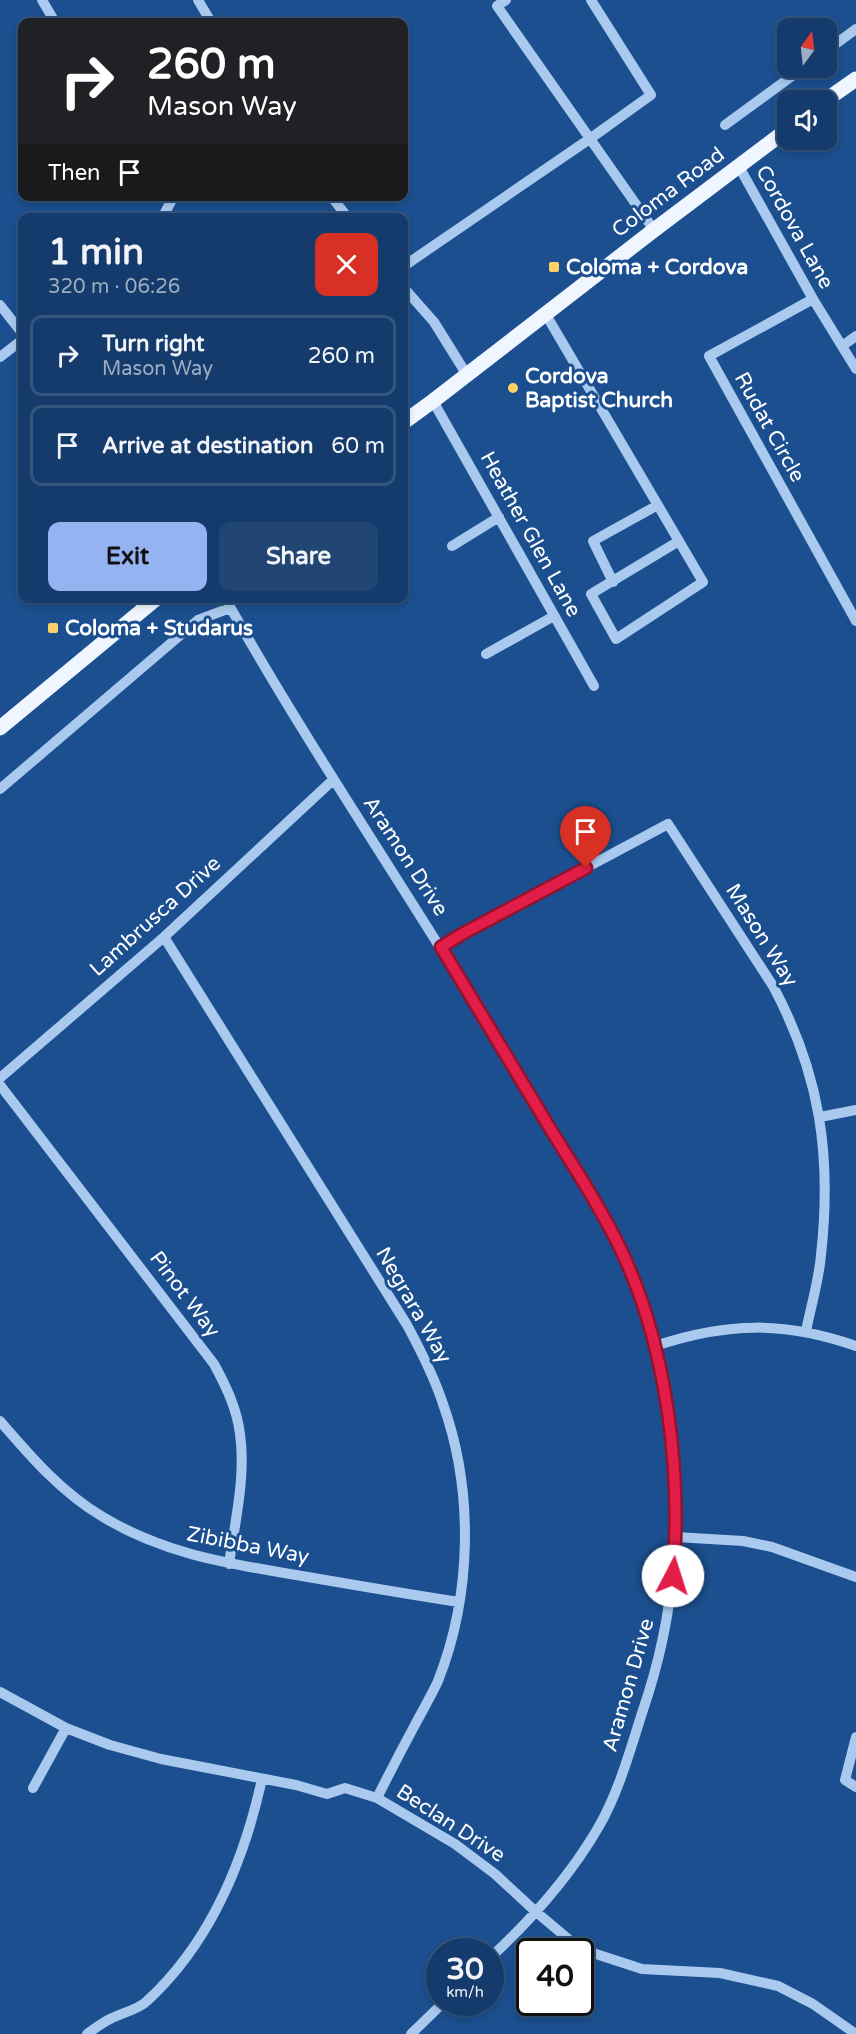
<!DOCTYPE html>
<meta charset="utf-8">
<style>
body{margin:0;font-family:"Varela Round",sans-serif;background:#214673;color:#f1f3f6;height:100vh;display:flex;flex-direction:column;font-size:22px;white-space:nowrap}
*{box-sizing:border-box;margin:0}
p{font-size:20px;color:#9dadc1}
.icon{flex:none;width:33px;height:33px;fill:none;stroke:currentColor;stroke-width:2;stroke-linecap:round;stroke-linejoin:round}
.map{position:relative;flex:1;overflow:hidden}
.sheet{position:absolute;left:18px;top:213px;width:390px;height:390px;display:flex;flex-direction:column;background:#143b6b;border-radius:12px;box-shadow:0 3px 9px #0003,0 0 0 2px #33557e}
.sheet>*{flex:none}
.banner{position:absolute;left:18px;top:18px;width:390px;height:183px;border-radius:12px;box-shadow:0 3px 9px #0003,0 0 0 2px #33557e;background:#202124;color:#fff;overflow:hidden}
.needle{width:39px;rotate:15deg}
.buttons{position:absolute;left:777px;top:18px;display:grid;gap:12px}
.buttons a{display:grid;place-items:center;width:60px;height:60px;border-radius:12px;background:#143b6b;box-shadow:0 3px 9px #0003,0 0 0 2px #33557e;font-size:30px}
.speed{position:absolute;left:426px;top:1938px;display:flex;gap:12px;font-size:30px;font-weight:700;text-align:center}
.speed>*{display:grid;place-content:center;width:78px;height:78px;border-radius:50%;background:#143b6b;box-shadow:0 3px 9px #0003,0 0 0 2px #33557e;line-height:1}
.speed small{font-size:15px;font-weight:400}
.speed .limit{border:3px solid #111;border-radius:9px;background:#fff;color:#111}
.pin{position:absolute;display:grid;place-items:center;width:51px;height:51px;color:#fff;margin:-62px -26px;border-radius:50% 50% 50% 0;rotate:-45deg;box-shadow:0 0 6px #0007}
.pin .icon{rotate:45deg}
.me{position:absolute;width:66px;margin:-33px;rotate:5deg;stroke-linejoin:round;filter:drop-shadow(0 0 4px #0008)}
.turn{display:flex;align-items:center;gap:21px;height:126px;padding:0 30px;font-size:27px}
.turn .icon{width:78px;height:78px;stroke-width:2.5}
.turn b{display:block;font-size:42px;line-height:51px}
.then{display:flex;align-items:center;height:57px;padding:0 30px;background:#0003;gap:12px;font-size:22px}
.round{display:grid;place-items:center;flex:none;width:63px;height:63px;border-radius:12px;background:#214673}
.headline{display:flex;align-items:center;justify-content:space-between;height:102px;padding:0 30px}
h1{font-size:36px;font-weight:700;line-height:45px}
.cta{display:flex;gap:12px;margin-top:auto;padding:12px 30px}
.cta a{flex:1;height:69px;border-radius:12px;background:#95b2f1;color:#111;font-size:24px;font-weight:700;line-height:69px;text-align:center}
.cta a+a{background:#214673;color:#f1f3f6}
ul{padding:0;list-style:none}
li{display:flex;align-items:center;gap:18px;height:81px;margin:0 12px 9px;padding:0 18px;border:3px solid #33557e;border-radius:12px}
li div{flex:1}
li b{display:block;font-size:22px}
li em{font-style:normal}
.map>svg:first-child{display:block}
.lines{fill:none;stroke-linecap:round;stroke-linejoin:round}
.minor{stroke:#a9c9ee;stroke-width:10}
.major{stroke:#f0f6ff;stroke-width:15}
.route-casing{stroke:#92132f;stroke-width:15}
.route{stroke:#e11d48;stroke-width:10}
.poi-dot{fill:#ffd166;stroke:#1b4f8f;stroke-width:2}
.labels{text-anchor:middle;stroke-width:6;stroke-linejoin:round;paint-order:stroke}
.street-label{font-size:21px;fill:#fff;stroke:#1b4f8f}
.poi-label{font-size:21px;font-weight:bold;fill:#fff;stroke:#1b4f8f;text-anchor:start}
</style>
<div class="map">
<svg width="856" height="2034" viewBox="0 0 856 2034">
<rect width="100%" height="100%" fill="#1b4f8f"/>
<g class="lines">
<!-- minor -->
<path class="minor" d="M42 0 55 22
M198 0 211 22
M506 0 497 6 654 230
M826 51 856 29
M725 125 803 68
M738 165 813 299 856 369
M331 196 348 218
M162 218 174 196
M404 266 591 138 651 95 591 0
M404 288 434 322 467 375
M813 299 709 356 856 621
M0 305 22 333
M545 313 703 582 616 639 591 594 679 541
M842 346 856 336
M0 357 22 340
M433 401 594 686
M452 546 499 517
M613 582 593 541 658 505
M225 598C308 746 404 886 491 1030 517 1074 544 1118 571 1162 589 1192 609 1223 623 1255 637 1285 649 1318 656 1350 661 1370 663 1390 666 1410 683 1516 677 1612 642 1713 630 1751 618 1794 598 1828 570 1876 531 1920 490 1958
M486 654 554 616
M0 789 198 620 230 608
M164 937 407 1325C421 1351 434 1376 443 1404 474 1491 472 1595 438 1681 432 1694 424 1708 417 1721 403 1747 390 1772 377 1798
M441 947 462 934 668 824 773 986C820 1074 832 1155 821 1255 819 1280 811 1306 806 1331
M0 1078 164 937 333 780
M0 1085 214 1364C226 1386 237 1409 240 1434 246 1477 235 1521 229 1564
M820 1117 856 1110
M655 1346C726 1322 785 1321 856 1346
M0 1421C31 1457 62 1493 103 1517 166 1555 231 1564 302 1576 354 1585 407 1594 459 1602
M676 1537 743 1541 772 1547 856 1577
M0 1692 66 1728 110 1745 161 1759 296 1785 327 1794 345 1788 377 1798 455 1844 495 1874 535 1911 573 1943 596 1954 642 1969 720 1973 778 1986 813 2004 856 2034
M856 1737 845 1780 856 1787
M33 1788 66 1728
M87 2034C94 2029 102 2023 110 2019 121 2013 138 2010 147 2001 210 1943 244 1861 262 1779
M411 2034 444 2002"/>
<!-- major -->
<path class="major" d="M826 100 856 79
M404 422 433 401 654 230 788 129
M0 728 157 598"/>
</g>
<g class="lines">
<!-- route casing -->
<g class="route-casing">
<path id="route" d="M586 868 462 934 441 947C478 1008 514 1069 551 1130 576 1170 602 1210 622 1252 667 1348 682 1472 673 1576"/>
</g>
<!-- route -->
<use href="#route" class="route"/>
</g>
<!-- markers -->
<g class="poi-dot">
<rect x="548" y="261" width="12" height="12" rx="3"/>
<circle cx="513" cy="388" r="6"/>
<rect x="47" y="622" width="12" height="12" rx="3"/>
</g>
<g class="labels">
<!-- street labels -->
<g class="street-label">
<text transform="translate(668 192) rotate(-37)" y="7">Coloma Road</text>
<text transform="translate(795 227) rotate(61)" y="7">Cordova Lane</text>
<text transform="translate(770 427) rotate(61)" y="7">Rudat Circle</text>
<text transform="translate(531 534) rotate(61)" y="7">Heather Glen Lane</text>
<text transform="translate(406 856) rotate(57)" y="7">Aramon Drive</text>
<text transform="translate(155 916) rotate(-42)" y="7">Lambrusca Drive</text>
<text transform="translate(762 935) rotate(58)" y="7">Mason Way</text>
<text transform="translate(185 1294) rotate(53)" y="7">Pinot Way</text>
<text transform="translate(414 1305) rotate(60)" y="7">Negrara Way</text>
<text transform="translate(248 1545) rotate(11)" y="7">Zibibba Way</text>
<text transform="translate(628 1685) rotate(-74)" y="7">Aramon Drive</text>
<text transform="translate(451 1823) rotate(33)" y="7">Beclan Drive</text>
</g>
<!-- poi labels -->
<g class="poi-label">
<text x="566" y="274">Coloma + Cordova</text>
<text x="525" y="383">Cordova<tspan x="525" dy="24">Baptist Church</tspan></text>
<text x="65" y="635">Coloma + Studarus</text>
</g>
</g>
</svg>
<div class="buttons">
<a><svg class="needle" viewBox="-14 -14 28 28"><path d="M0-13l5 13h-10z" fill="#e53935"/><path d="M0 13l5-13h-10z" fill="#9dadc1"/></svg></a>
<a><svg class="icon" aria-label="sound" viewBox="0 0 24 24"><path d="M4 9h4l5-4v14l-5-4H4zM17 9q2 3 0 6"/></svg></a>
</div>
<div class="speed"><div>30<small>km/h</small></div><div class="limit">40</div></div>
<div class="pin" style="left:586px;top:868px;background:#d93025"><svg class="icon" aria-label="arrive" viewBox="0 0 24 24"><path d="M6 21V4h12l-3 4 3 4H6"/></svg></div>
<svg class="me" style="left:673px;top:1576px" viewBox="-20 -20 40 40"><circle r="19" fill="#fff"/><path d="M0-13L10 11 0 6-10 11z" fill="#e11d48"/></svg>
<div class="banner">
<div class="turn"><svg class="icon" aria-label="right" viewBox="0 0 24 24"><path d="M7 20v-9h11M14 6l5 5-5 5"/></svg><div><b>260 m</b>Mason Way</div></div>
<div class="then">Then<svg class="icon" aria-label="arrive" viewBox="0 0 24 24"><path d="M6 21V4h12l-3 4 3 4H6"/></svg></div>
</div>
<section class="sheet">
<div class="headline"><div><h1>1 min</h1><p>320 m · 06:26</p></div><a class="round" style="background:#d93025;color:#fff"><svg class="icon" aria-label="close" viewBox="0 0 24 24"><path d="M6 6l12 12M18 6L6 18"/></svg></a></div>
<ul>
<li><svg class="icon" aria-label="right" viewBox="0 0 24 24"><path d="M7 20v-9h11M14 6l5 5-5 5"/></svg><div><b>Turn right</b><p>Mason Way</p></div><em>260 m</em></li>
<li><svg class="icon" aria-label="arrive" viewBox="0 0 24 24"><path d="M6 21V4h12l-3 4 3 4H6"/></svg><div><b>Arrive at destination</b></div><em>60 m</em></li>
</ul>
<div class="cta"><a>Exit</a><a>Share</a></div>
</section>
</div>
